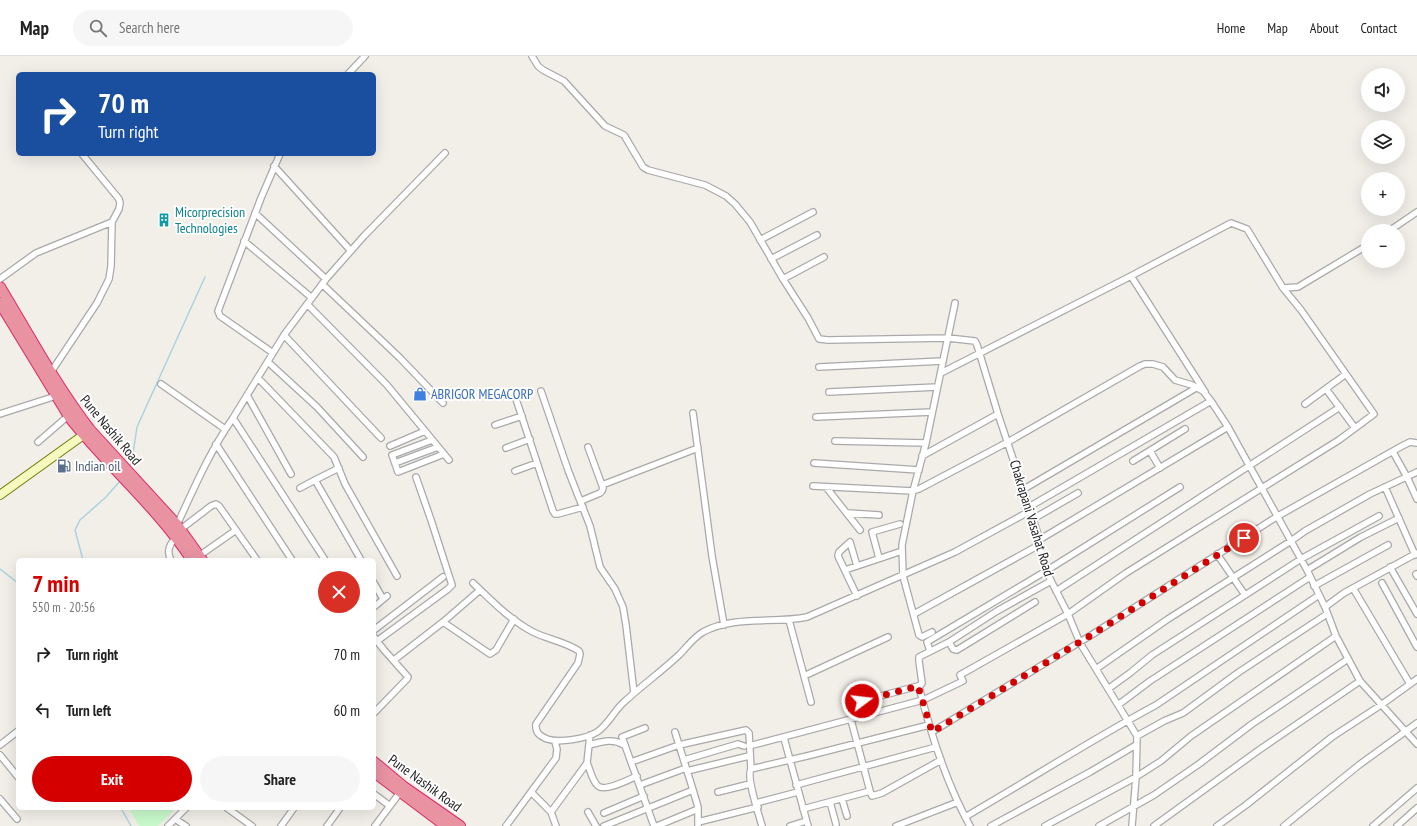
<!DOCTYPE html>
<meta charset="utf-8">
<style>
body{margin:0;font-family:"PT Sans Narrow",sans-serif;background:#f6f6f6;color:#222;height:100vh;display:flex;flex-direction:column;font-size:15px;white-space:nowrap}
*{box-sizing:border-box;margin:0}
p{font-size:13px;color:#767676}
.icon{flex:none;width:22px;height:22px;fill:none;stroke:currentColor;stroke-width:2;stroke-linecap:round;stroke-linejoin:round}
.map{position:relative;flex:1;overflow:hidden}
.sheet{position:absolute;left:16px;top:502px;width:360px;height:252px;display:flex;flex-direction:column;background:#fff;border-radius:6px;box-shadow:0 4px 16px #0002}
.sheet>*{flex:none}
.banner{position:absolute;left:16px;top:16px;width:360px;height:84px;border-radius:6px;box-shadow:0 4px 16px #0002;background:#1a4fa0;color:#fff;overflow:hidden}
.tools{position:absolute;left:1361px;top:12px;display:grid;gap:8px}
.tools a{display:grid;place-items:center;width:44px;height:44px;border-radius:50%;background:#fff;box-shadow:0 4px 16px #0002;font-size:20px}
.pin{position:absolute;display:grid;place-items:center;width:34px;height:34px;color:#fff;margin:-17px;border:2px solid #fff;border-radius:50%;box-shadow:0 1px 4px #0007}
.me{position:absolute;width:44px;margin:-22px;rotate:75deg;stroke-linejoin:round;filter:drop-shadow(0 0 3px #0008)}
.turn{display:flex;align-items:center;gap:14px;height:84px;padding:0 16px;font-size:18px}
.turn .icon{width:52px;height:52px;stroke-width:2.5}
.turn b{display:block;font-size:28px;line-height:34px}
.round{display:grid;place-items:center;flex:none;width:42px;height:42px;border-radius:21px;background:#f6f6f6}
.overview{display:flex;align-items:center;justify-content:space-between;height:68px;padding:0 16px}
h1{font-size:24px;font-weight:600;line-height:30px;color:#d40000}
.cta{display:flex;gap:8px;margin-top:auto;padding:8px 16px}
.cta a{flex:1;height:46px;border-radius:24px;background:#d40000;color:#fff;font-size:16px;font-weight:600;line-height:46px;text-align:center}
.cta a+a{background:#f6f6f6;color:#222}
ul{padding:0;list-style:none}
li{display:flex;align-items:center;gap:12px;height:56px;padding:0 16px}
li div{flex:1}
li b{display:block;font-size:15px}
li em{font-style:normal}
header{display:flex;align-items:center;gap:24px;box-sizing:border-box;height:56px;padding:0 20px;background:#fff;border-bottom:1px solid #e0e0e0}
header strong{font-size:19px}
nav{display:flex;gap:22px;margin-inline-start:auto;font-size:14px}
.search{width:280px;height:36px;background:#f6f6f6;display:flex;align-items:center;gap:10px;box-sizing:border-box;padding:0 14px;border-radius:22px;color:#767676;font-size:15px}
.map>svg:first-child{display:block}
.park{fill:#c8facc}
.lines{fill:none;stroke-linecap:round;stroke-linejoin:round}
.stream{stroke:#aad3df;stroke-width:1.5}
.street-casing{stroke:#a9a9a9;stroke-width:8}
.secondary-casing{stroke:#707d05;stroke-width:10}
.highway-casing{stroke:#dc2a67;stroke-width:12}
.street{stroke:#fff;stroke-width:5.5}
.secondary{stroke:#f7fabf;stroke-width:8}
.highway{stroke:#e892a2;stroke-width:10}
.route{stroke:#d40000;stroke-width:7;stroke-dasharray:0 12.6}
.labels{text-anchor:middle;stroke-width:4;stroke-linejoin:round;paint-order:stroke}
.culture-label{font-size:14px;fill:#0d838f;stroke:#fff;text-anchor:start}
.shop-label{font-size:14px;fill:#366cbe;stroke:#fff;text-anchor:start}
.street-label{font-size:14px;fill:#222;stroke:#fff}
.service-label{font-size:14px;fill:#4e5e75;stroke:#fff;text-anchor:start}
</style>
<header>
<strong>Map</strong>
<div class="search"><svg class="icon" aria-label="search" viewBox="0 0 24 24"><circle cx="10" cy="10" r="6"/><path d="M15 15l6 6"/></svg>Search here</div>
<nav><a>Home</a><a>Map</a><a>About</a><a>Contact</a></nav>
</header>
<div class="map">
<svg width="1417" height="770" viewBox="0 0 1417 770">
<rect width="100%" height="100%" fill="#f2efe9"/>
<!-- park -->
<path class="park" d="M129 752H176L158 770H139Z"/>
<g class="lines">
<!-- stream -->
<path class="stream" d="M130 410 132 404 137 371 205 221
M83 504 75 474 80 464 106 441 120 425
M0 513 18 527
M121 752 131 770"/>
<!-- street casing -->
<g class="street-casing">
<path id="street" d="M532 0 538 10 543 14 564 25 605 70 624 79 643 111 648 114 705 129 726 140 735 148 750 166 783 223 808 262 819 283 828 284 948 282 975 285 977 289 998 358 1038 478 1040 493 1046 515 1068 558 1080 587 1137 680 1136 721 1132 770
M348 18 365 0
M274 110 351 195
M255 157 326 223
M1389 175 1417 156
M760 184 813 156
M244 185 312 242
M771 203 817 179
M1131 220 1205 336
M0 223 36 197 112 166
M783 223 824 201
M322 228 400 302 443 347
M307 248 387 329 449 404
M284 279 381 382
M273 297 220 260 218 255 261 142 280 98
M268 306 317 351 363 401
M819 311 943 305
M51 316 97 247 109 223 111 210 112 166 119 153 120 147 119 143 82 98
M941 317 1131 220 1231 167 1247 173 1283 232 1298 231 1368 189
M258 322 334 401 345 428 397 520
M161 328 225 373
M1326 333 1355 372
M541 335 568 414 590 470 600 511 615 533 623 551 626 569 634 637
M829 336 937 331
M247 339 291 418
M501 340C508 337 512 335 516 343L553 455 555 458H558L583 451
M1305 348 1346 318
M693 357 712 500 724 569
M0 358 56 340
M816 361 932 356
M495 369 522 360
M432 384 392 399 398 416 444 398
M835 385 926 387
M38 386 68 360
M216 388 292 504
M390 390 425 375
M506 392 530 383
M1150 395 1160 412
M1393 396 1407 421 1417 443
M922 400 998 358
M1133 405 1185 373
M395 407 438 391
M814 407 919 414
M339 412 315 424 361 504
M515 415 537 407
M602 429 698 392
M813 430 913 435 919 433 1008 386 1140 310 1145 308H1153L1163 311 1175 324 1192 329 1203 335 1211 345
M826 431 860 474
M1385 431 1415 499
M300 432 315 424
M1024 433 1196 332
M581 445 600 437 602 435 603 432 588 391
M1029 451 1211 345 1228 371 1307 514 1325 551 1336 580 1360 625 1417 688
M848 457 879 459
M1033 463 1078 437
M177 469C194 432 210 395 233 362
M181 473 211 450 216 448 219 450 257 504
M1039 484 1228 371
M1217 498 1245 539
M199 500 236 474
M879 502 872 476 900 468
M171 504C166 495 170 488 176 481
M325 504 233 362 284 279 326 223 364 180 445 97
M1390 511 1417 558
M845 514 902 495
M1307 514 1361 481 1399 462
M1416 518 1417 520
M374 527 383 543
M473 527C491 544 510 564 533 576 547 583 566 586 579 595L580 598 578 607 536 668C535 677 540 680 547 683 559 687 586 683 597 676 608 669 614 655 623 647 641 630 661 616 679 599 687 591 693 582 703 576 734 559 773 568 807 561L955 496 1030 455
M1382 527 1417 591
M1314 530 1388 489
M1353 532 1410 628
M1056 535 1340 351
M857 540 838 500 839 496 850 486 857 510
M374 551 387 540
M1325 551 1344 537 1417 497
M914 558 1039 489
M789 564 811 646
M443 566 490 598 496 594 514 563
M374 574 443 521
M932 576 922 581 919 579 903 520 902 489 913 435 926 387 955 247
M374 581 384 594 408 621 407 623 374 657
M377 585 448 533 452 529 431 464 416 421
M949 586 953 593 957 594 1035 546
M930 595 927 586 1046 515 1180 431
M394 604 443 566 480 534
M1096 613 1168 563 1291 485 1305 475 1370 438 1417 416
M804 620 888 581
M857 631 862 645 918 630 919 631
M1108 633 1130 617 1152 599 1301 503 1379 460
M1118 649 1150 625 1310 521
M851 664 870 735 872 740 882 737 941 704
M645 672 622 681 654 770
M932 676 1093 578 1278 460 1402 390 1410 386 1417 387
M1137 680 1164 665 1183 657 1239 616 1327 558
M784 682 808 770
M0 689 18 675
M589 689C602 686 612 682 624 689
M749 690 923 644 963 625 960 619 1068 558 1126 517 1339 384 1374 358 1301 254 1283 232
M0 699 18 721
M684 704 738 688 744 690
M631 706 679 689 746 674 749 677 751 713
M587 707C590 713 592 725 598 730 605 736 628 724 637 720
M687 715 749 700
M640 729 686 712
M796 729 936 691
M693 734 698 751V769
M531 736 551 756 556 770
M718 736 750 728
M374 738 390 750
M0 743 17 763
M842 743 847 760
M830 746 836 768
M756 747 798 736
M227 752 252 770
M803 753 870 735
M551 756 587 707 590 679
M588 756 596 770
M604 757 644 740
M965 761C1029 724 1091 684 1156 649L1319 539
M178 765 186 770
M698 766 758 751
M168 770 186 752
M281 770 294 752
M327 770 340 752
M375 770 401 735
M506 770 556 702 557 693 555 686
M604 770 693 734 675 676
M657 770 698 753
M762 770C759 759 746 721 751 713L807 700 929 669
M790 770 806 765
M896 770 958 746
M970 770C946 727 931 679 919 631L922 627 919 605V601L949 586 997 555 1051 525
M991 770 1090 716 1136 689
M1045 770 1136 721 1161 705 1191 680 1336 580
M1099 770 1154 739 1199 708 1252 668 1348 603
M1154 770 1259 694 1360 625
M1217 770 1246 749 1332 681 1381 649 1417 623
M1284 770 1359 709 1417 667
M1373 770 1417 732
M1397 770 1417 752"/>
</g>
<!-- secondary casing -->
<g class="secondary-casing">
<path id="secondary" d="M0 439 89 375"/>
</g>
<!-- highway casing -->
<g class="highway-casing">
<path id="highway" d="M0 231C29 279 56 330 90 374L177 469 202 504
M0 247 70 362C109 411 158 452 192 504
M374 706 404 731 460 770
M374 716 446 770"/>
</g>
<!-- street -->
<use href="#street" class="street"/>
<!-- secondary -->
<use href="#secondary" class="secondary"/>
<!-- highway -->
<use href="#highway" class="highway"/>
</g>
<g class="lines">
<!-- route -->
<path class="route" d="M862 645 918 630 932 676 1093 578 1244 482"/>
</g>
<!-- icons -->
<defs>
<g id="building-bare" transform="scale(1.08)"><path d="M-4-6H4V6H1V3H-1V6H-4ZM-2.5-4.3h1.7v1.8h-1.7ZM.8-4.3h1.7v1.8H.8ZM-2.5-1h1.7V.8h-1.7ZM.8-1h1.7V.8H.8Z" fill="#0f9aa8" stroke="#fff" stroke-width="2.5" paint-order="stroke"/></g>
<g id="shop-bare" transform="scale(1.08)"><path d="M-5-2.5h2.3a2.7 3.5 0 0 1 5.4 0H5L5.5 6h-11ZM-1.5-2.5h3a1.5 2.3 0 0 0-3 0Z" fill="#3f7fe0" stroke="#fff" stroke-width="2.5" paint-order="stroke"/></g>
<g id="fuel-bare" transform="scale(1.08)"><path d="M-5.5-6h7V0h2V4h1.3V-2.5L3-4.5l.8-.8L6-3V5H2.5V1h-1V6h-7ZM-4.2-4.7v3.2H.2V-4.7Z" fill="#5c6f8a" stroke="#fff" stroke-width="2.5" paint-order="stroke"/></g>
</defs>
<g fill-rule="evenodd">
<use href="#building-bare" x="164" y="164"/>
<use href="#shop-bare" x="420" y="338"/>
<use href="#fuel-bare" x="64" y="410"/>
</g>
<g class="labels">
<!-- culture labels -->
<g class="culture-label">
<text x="175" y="161">Micorprecision<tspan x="175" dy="16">Technologies</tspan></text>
</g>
<!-- shop labels -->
<g class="shop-label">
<text x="431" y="343">ABRIGOR MEGACORP</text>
</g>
<!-- street labels -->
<g class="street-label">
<text transform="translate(111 374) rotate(50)" y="5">Pune Nashik Road</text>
<text transform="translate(1032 462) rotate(73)" y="5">Chakrapani Vasahat Road</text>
<text transform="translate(425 727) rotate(36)" y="5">Pune Nashik Road</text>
</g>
<!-- service labels -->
<g class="service-label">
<text x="75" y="415">Indian oil</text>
</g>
</g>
</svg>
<div class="tools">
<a><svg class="icon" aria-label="sound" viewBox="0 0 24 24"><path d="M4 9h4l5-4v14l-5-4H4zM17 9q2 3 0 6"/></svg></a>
<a><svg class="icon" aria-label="layers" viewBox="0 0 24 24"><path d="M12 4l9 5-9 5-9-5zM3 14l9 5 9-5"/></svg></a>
<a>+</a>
<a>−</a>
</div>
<div class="pin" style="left:1244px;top:482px;background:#d93025"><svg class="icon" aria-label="arrive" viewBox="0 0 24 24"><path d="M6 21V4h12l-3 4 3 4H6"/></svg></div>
<svg class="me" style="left:862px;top:645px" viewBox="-20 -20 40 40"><circle r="17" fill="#d40000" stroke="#fff" stroke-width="3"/><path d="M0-11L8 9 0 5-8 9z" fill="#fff"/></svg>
<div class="banner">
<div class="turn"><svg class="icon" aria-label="right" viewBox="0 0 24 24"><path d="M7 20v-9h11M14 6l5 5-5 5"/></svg><div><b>70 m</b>Turn right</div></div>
</div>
<section class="sheet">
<div class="overview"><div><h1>7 min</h1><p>550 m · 20:56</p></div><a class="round" style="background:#d93025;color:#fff"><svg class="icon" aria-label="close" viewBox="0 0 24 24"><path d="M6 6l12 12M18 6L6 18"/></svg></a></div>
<ul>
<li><svg class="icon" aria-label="right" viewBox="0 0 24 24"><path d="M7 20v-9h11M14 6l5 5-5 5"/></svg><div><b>Turn right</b></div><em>70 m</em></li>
<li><svg class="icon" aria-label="left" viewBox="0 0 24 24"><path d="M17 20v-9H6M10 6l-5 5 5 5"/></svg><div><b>Turn left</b></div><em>60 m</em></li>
</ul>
<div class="cta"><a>Exit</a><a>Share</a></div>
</section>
</div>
